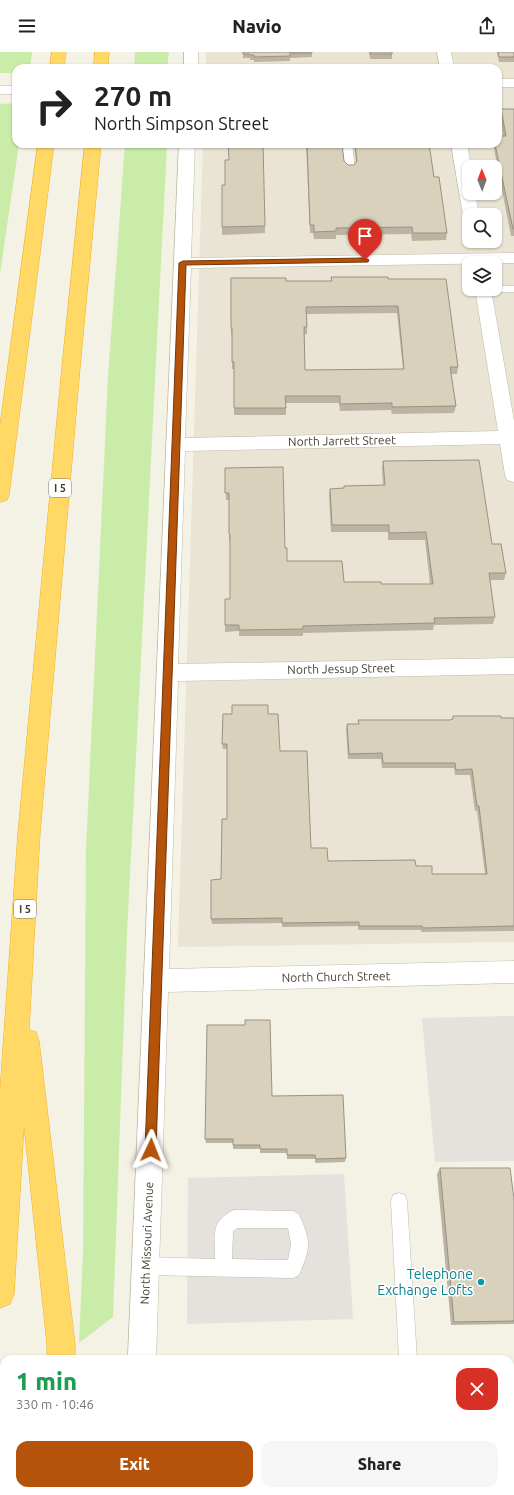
<!DOCTYPE html>
<meta charset="utf-8">
<style>
body{margin:0;font-family:Ubuntu,sans-serif;background:#f6f6f6;color:#222;height:100vh;display:flex;flex-direction:column;font-size:15px;white-space:nowrap}
*{box-sizing:border-box;margin:0}
p{font-size:13px;color:#767676}
.icon{flex:none;width:22px;height:22px;fill:none;stroke:currentColor;stroke-width:2;stroke-linecap:round;stroke-linejoin:round}
.map{position:relative;flex:1;overflow:hidden}
.panel{position:absolute;left:0px;top:1303px;width:514px;height:140px;display:flex;flex-direction:column;background:#fff;border-radius:12px 12px 0 0;box-shadow:0 1px 3px #0004}
.panel>*{flex:none}
.guide{position:absolute;left:12px;top:12px;width:490px;height:84px;border-radius:12px;box-shadow:0 1px 3px #0004;background:#fff;color:#222;overflow:hidden}
.needle{width:26px;rotate:359deg}
.fabs{position:absolute;left:462px;top:108px;display:grid;gap:8px}
.fabs a{display:grid;place-items:center;width:40px;height:40px;border-radius:8px;background:#fff;box-shadow:0 1px 3px #0004;font-size:20px}
.pin{position:absolute;display:grid;place-items:center;width:34px;height:34px;color:#fff;margin:-41px -17px;border-radius:50% 50% 50% 0;rotate:-45deg;box-shadow:0 0 4px #0007}
.pin .icon{rotate:45deg}
.me{position:absolute;width:44px;margin:-22px;rotate:2deg;stroke-linejoin:round;filter:drop-shadow(0 0 3px #0008)}
.turn{display:flex;align-items:center;gap:14px;height:84px;padding:0 16px;font-size:18px}
.turn .icon{width:52px;height:52px;stroke-width:2.5}
.turn b{display:block;font-size:28px;line-height:34px}
.round{display:grid;place-items:center;flex:none;width:42px;height:42px;border-radius:12px;background:#f6f6f6}
.overview{display:flex;align-items:center;justify-content:space-between;height:68px;padding:0 16px}
h1{font-size:24px;font-weight:800;line-height:30px;color:#1e9e55}
.action{display:flex;gap:8px;margin-top:auto;padding:8px 16px}
.action a{flex:1;height:46px;border-radius:12px;background:#b45309;color:#fff;font-size:16px;font-weight:800;line-height:46px;text-align:center}
.action a+a{background:#f6f6f6;color:#222}
header{display:flex;justify-content:space-between;align-items:center;height:52px;padding:0 16px;background:#fff;font-size:18px;font-weight:800}
.map>svg:first-child{display:block}
.residential{fill:#e9e4d3;fill-rule:evenodd}
.green{fill:#c9eda9}
.parking{fill:#e5e2de}
.lines{fill:none;stroke-linecap:round;stroke-linejoin:round}
.service-casing{stroke:#c1baa7;stroke-width:1}
.minor-casing{stroke:#c1baa7;stroke-width:1}
.secondary-casing{stroke:#d9cc90;stroke-width:1}
.motorway-casing{stroke:#edb426;stroke-width:1}
.service{fill:#fff;fill-rule:evenodd}
.minor{fill:#fff;fill-rule:evenodd}
.secondary{fill:#fff6c4;fill-rule:evenodd}
.motorway{fill:#ffd865;fill-rule:evenodd}
.wall{fill:#bbb4a2;fill-rule:evenodd}
.building{fill:#dad1bc;stroke:#999284;fill-rule:evenodd}
.route{fill:#b45309;stroke:#753606}
.culture-dot{fill:#0f9aa8;stroke:#fff;stroke-width:1.5}
.labels{text-anchor:middle;stroke-width:3;stroke-linejoin:round;paint-order:stroke}
.shield{fill:#fff;stroke:#7f7a71;stroke-width:1}
.shield-label{font-size:11px;font-weight:bold;fill:#484134}
.street-label{font-size:12px;fill:#484134;stroke:#fff}
.near-culture-label{font-size:14px;fill:#0d838f;stroke:#fff;text-anchor:end}
</style>
<header><svg class="icon" aria-label="menu" viewBox="0 0 24 24"><path d="M4 6h16M4 12h16M4 18h16"/></svg>Navio<svg class="icon" aria-label="share" viewBox="0 0 24 24"><path d="M12 15V3M7 8l5-5 5 5M5 13v7h14v-7"/></svg></header>
<div class="map">
<svg width="514" height="1443" viewBox="0 0 514 1443">
<rect width="100%" height="100%" fill="#f4f1e5"/>
<!-- residential -->
<path class="residential" d="M206 0H514V890L178 895 203 92H498V16H206ZM469 115H495V141H469ZM469 163H495V189H469ZM469 211H495V237H469Z"/>
<!-- green -->
<path class="green" d="M0 0H32L30 16H16V21H0Z
M135 0H169L167 16H134Z
M16 51V92H19L0 222V52Z
M125 92H167L127 882 113 1265 79 1291 83 1201 86 798 108 325Z
M86 1439H184V1443H86Z"/>
<!-- parking -->
<path class="parking" d="M514 964V1109L435 1110 422 966Z
M344 1122 353 1267 187 1272 188 1126Z"/>
<g class="lines">
<!-- service casing -->
<g class="service-casing">
<path id="service" d="M342 92H352L355 117 353 119H347L345 117Z
M495 234H514V240H483L478 237H495Z
M399 1141 405 1143 407 1149 417 1307H399L391 1149 393 1143Z
M234 1158 293 1159 299 1162C311 1190 311 1195 299 1223L293 1226 146 1223 140 1220 137 1214 140 1208 146 1205 215 1207C215 1184 210 1169 234 1158ZM237 1176H288L291 1192 288 1208 232 1207 233 1179Z"/>
</g>
<!-- minor casing -->
<g class="minor-casing">
<path id="minor" d="M184 0H198V16H184Z
M437 0H451L454 16H440Z
M498 27H514V35H498Z
M0 34H16V42H0Z
M179 92H195L191 206 514 201V211L191 216 185 386 498 379 475 237H491L514 369V430L507 428 505 423 500 392 185 399 178 612 514 606V622L178 629 169 917 514 909V931L168 940 156 1307H128Z
M451 92H467L471 115H469V141H475L479 163H469V167L465 166 463 163Z"/>
</g>
<!-- secondary casing -->
<g class="secondary-casing">
<path id="secondary" d="M510 1332H514V1360H510Z
M0 1344H4V1374H0Z
M194 1439H224L223 1443H193Z"/>
</g>
<!-- motorway casing -->
<g class="motorway-casing">
<path id="motorway" d="M52 0H66L64 16H50Z
M95 0H109L108 16H94Z
M38 92H54L9 443 7 448 0 450V374Z
M85 92H101L80 315 40 781 29 978 36 980 39 989 75 1292V1307H47V1292L24 1073 14 1242 10 1252 0 1256V1039L18 781 62 315Z
M46 1439H76V1443H46Z"/>
</g>
<!-- service -->
<use href="#service" class="service"/>
<!-- minor -->
<use href="#minor" class="minor"/>
<!-- secondary -->
<use href="#secondary" class="secondary"/>
<!-- motorway -->
<use href="#motorway" class="motorway"/>
</g>
<!-- wall -->
<path class="wall" d="M243 0H312V5L290 6V9L254 10V8H250V6H243Z
M369 0H392V7H370Z
M497 0H514V10H499Z
M501 57H514V184H511L493 92H498L503 84 500 64Z
M306 92H342L344 109 348 113H354L356 110 354 92H429L434 125 447 181 446 188 412 189 411 182 336 183V187H314L313 181H310Z
M222 133 265 174V181L222 183Z
M331 225 388 227 458 315 457 322H451L456 354 454 361 392 362 391 358 340 359 339 351H286V363H234V317H232V283H231V276L286 229H331ZM397 261 403 317 305 318 304 282H307V275L306 262Z
M383 409 492 492 506 521 504 528H490L495 565 493 572 434 573 433 578 303 581V584H239V579L225 580V573L230 547V489H229V448H226L225 416 285 496 287 509 344 530 381 532H430L425 488H388V480H331L329 444 330 437 344 436V434L383 433 382 416Z
M268 662 311 796 328 809 416 814 432 822H485L477 759H475L470 723H455L454 716H382L381 707H348L346 678 347 672H358V668H450L452 667 453 664 501 666 514 667V879L421 880V878H358V874L282 875V871L212 872 211 867 221 827 227 767V697H223L222 692Z
M272 1044 346 1106 345 1110 315 1111V1107H287V1101H260V1097H233V1091H206L205 1087Z
M440 1116 514 1147V1272L451 1273 437 1122Z
M438 1439H510L514 1443H438Z"/>
<!-- building -->
<path class="building" d="M243 0H312V1H290V4L254 5V3H250V2H243Z
M370 0H392V2H370Z
M498 0H514V5H499Z
M501 57H514V177H513L495 92H498V84H506Z
M228 92H263L265 174 222 175V133H225V108H229Z
M307 92H342L344 109 348 113H354L357 109 355 92H429L434 125H439L447 181H413L412 175 336 176V179L314 180V173H310Z
M331 225H388V227H446L458 315H450L456 354 392 355V351L340 352V344H285L286 356H234V310H232V276H231V226H286V229H332ZM398 254 404 317 305 318 304 275H307L306 255Z
M479 408 492 492H501L506 521H489L495 565 434 566 435 571 303 574V577L239 578V573H225V547H230V482H229V441H225V416L283 415 285 496H287V509H342L344 530H381V532H433L426 480 389 481V473H332L330 437 344 436V434L385 433 383 409Z
M232 653H268V662H278L280 699H307L311 796H327L328 809 415 808 416 814H432V822H487L479 754H477L472 717 456 718 455 711H383L382 701 349 702 347 672H359L358 668H450L453 667V664H501V666H514V874L423 876 422 874H359V870L282 871V866L211 867V828L221 827 222 767H227V692H222L223 662H232Z
M245 968H270L272 1044 343 1043 346 1106 316 1107 315 1103H287V1097H260V1093H233V1087H205L207 973H245Z
M440 1116H510L514 1147V1269L454 1270Z
M510 1397H514V1443H442L441 1439H510Z
M256 1439H348V1443H256Z"/>
<!-- route -->
<path class="route" d="M365 206 369 208 368 210 186 213 156 1098 155 1101 151 1103 147 1101 145 1098 179 211 183 209Z"/>
<!-- markers -->
<circle class="culture-dot" cx="481" cy="1230" r="4"/>
<g class="labels">
<!-- shield labels -->
<g class="shield">
<rect x="49" y="427" width="22" height="18" rx="3"/>
<rect x="14" y="848" width="22" height="18" rx="3"/>
</g>
<g class="shield-label">
<text x="60" y="440">I 5</text>
<text x="25" y="861">I 5</text>
</g>
<!-- street labels -->
<g class="street-label">
<text transform="translate(342 389) rotate(-1)" y="4">North Jarrett Street</text>
<text transform="translate(341 617) rotate(-1)" y="4">North Jessup Street</text>
<text transform="translate(336 925) rotate(-1)" y="4">North Church Street</text>
<text transform="translate(147 1191) rotate(-88)" y="4">North Missouri Avenue</text>
</g>
<!-- near-culture labels -->
<g class="near-culture-label">
<text x="473" y="1227">Telephone<tspan x="473" dy="16">Exchange Lofts</tspan></text>
</g>
</g>
</svg>
<div class="fabs">
<a><svg class="needle" viewBox="-14 -14 28 28"><path d="M0-13l5 13h-10z" fill="#e53935"/><path d="M0 13l5-13h-10z" fill="#767676"/></svg></a>
<a><svg class="icon" aria-label="search" viewBox="0 0 24 24"><circle cx="10" cy="10" r="6"/><path d="M15 15l6 6"/></svg></a>
<a><svg class="icon" aria-label="layers" viewBox="0 0 24 24"><path d="M12 4l9 5-9 5-9-5zM3 14l9 5 9-5"/></svg></a>
</div>
<div class="pin" style="left:365px;top:208px;background:#d93025"><svg class="icon" aria-label="arrive" viewBox="0 0 24 24"><path d="M6 21V4h12l-3 4 3 4H6"/></svg></div>
<svg class="me" style="left:151px;top:1098px" viewBox="-20 -20 40 40"><path d="M0-17L14 15 0 8-14 15z" fill="#b45309" stroke="#fff" stroke-width="4"/></svg>
<div class="guide">
<div class="turn"><svg class="icon" aria-label="right" viewBox="0 0 24 24"><path d="M7 20v-9h11M14 6l5 5-5 5"/></svg><div><b>270 m</b>North Simpson Street</div></div>
</div>
<section class="panel">
<div class="overview"><div><h1>1 min</h1><p>330 m · 10:46</p></div><a class="round" style="background:#d93025;color:#fff"><svg class="icon" aria-label="close" viewBox="0 0 24 24"><path d="M6 6l12 12M18 6L6 18"/></svg></a></div>
<div class="action"><a>Exit</a><a>Share</a></div>
</section>
</div>
